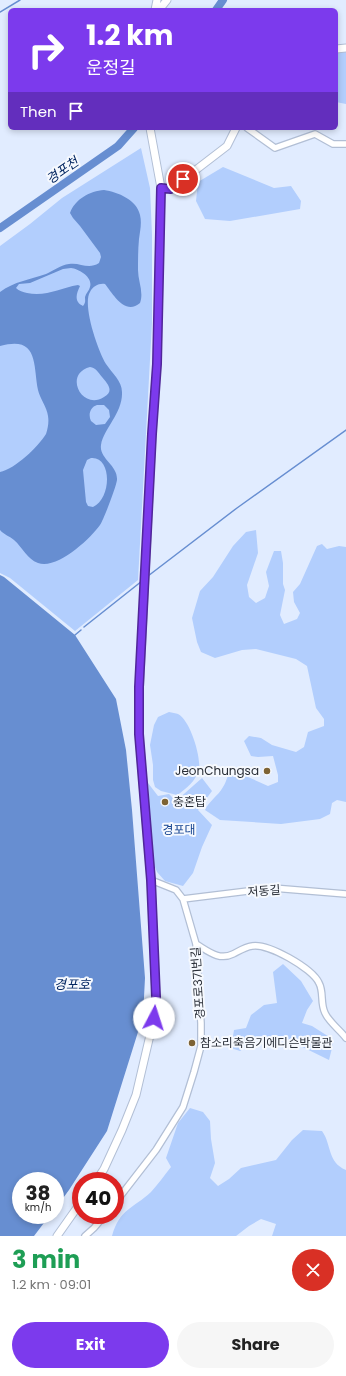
<!DOCTYPE html>
<meta charset="utf-8">
<style>
body{margin:0;font-family:Poppins,"Noto Sans KR",sans-serif;background:#f6f6f6;color:#222;height:100vh;display:flex;flex-direction:column;font-size:15px;white-space:nowrap}
*{box-sizing:border-box;margin:0}
p{font-size:13px;color:#767676}
.icon{flex:none;width:22px;height:22px;fill:none;stroke:currentColor;stroke-width:2;stroke-linecap:round;stroke-linejoin:round}
.map{position:relative;height:1236px;overflow:hidden}
.side{display:flex;flex-direction:column;background:#fff;flex:1}
.side>*{flex:none}
.guide{position:absolute;left:8px;top:8px;width:330px;height:122px;border-radius:6px;box-shadow:0 2px 6px #0003;background:#7c3aed;color:#fff;overflow:hidden}
.speed{position:absolute;left:12px;top:1172px;display:flex;gap:8px;font-size:20px;font-weight:700;text-align:center}
.speed>*{display:grid;place-content:center;width:52px;height:52px;border-radius:50%;background:#fff;box-shadow:0 2px 6px #0003;line-height:1}
.speed small{font-size:10px;font-weight:400}
.speed .limit{border:6px solid #d22;background:#fff;color:#111}
.pin{position:absolute;display:grid;place-items:center;width:34px;height:34px;color:#fff;margin:-17px;border:2px solid #fff;border-radius:50%;box-shadow:0 1px 4px #0007}
.me{position:absolute;width:44px;margin:-22px;rotate:5deg;stroke-linejoin:round;filter:drop-shadow(0 0 3px #0008)}
.turn{display:flex;align-items:center;gap:14px;height:84px;padding:0 12px;font-size:18px}
.turn .icon{width:52px;height:52px;stroke-width:2.5}
.turn b{display:block;font-size:28px;line-height:34px}
.then{display:flex;align-items:center;height:38px;padding:0 12px;background:#0003;gap:8px;font-size:15px}
.round{display:grid;place-items:center;flex:none;width:42px;height:42px;border-radius:21px;background:#f6f6f6}
.headline{display:flex;align-items:center;justify-content:space-between;height:68px;padding:0 12px}
h1{font-size:24px;font-weight:700;line-height:30px;color:#1e9e55}
.primary-button{display:flex;gap:8px;margin-top:auto;padding:8px 12px}
.primary-button a{flex:1;height:46px;border-radius:24px;background:#7c3aed;color:#fff;font-size:16px;font-weight:700;line-height:46px;text-align:center}
.primary-button a+a{background:#f6f6f6;color:#222}
.map>svg:first-child{display:block}
.green{fill:#b2cefd}
.water{fill:#678ed1;fill-rule:evenodd}
.lines{fill:none;stroke-linecap:round;stroke-linejoin:round}
.stream{stroke:#678ed1;stroke-width:1.5}
.river{stroke:#678ed1;stroke-width:8}
.minor-casing{stroke:#b2bfd5;stroke-width:8}
.tertiary-casing{stroke:#b2bfd5;stroke-width:9}
.minor{stroke:#fff;stroke-width:5.5}
.tertiary{stroke:#fff;stroke-width:7}
.route-casing{stroke:#51269a;stroke-width:10}
.route{stroke:#7c3aed;stroke-width:7}
.poi-dot{fill:#7d6335;stroke:#f6f9fe;stroke-width:1.5}
.labels{text-anchor:middle;stroke-width:4;stroke-linejoin:round;paint-order:stroke}
.poi-label{font-size:12px;fill:#292e37;stroke:#f6f9fe;text-anchor:start}
.park-label{font-size:12px;fill:#11408e;stroke:#f6f9fe}
.street-label{font-size:12px;fill:#292e37;stroke:#f6f9fe}
.water-label{font-size:13px;font-style:italic;fill:#032661;stroke:#f6f9fe}
</style>
<div class="map">
<svg width="346" height="1236" viewBox="0 0 346 1236">
<rect width="100%" height="100%" fill="#e1ecff"/>
<!-- green -->
<path class="green" d="M346 49V104L336 102V54Z
M141 148 150 188 152 235V323L138 580 75 631 10 578 0 573V246L30 224 62 198Z
M223 167 274 188 291 186 301 201 300 209 230 221 205 219 196 201 198 182Z
M256 530 258 553 247 585 249 597 256 603 265 598 269 586 266 572 274 551H281L283 563V584L285 590 280 615 284 624 297 619 300 613 294 602 293 592 300 584 317 546 322 544 327 549 339 546 346 547V802L337 800 332 803 330 814 320 819 281 824 220 820 205 810C209 801 218 796 223 787 227 781 228 773 232 767L237 768 248 777 268 786 278 782V775L273 756 258 757 251 756 244 741 249 736 261 738 272 745 296 752 304 747 308 732 324 726V719L316 708 307 666 296 659 256 649 242 650 215 658 201 652 197 642 192 618 200 591 213 577 233 546 246 532Z
M169 712C172 713 176 713 178 714 190 720 201 756 199 769 196 781 186 789 177 795L161 791 155 787 153 780V765L150 745 154 725 158 717Z
M202 778 212 791 198 810 212 825 202 847 193 873 183 886 165 881 157 872 152 860 148 783 158 796 169 794 176 801Z
M283 964 301 981 313 1001 307 1010 302 1023 312 1026 334 1040 329 1060 282 1037 271 1043 255 1040 240 1051 231 1048 234 1030 246 1028 251 1015 264 1005 277 1003 273 972Z
M190 1108 203 1112 210 1121 211 1139 215 1163 210 1178 218 1186 229 1179 241 1168 276 1160 292 1140 303 1130 322 1131C332 1145 327 1162 346 1170V1236H272L276 1224 261 1219 249 1226 236 1236H112C120 1208 133 1209 151 1192 158 1184 164 1176 171 1167L166 1158 178 1123Z"/>
<!-- water -->
<path class="water" d="M104 190C118 192 137 200 140 215 142 223 140 231 139 239 138 249 138 260 138 270 138 281 144 292 140 303 125 316 113 294 105 284 99 283 93 286 90 292 82 305 98 351 106 364 112 373 122 381 122 392 123 413 104 428 101 445 99 459 118 465 117 480 116 487 104 519 100 525 90 539 57 570 38 563 27 559 23 548 14 540 10 536 4 535 0 530V472C15 469 38 447 46 434 48 428 49 422 48 416 47 407 40 399 38 390 33 365 39 335 0 346V292C15 281 29 280 46 274 53 271 61 265 69 264 80 262 88 270 99 263L101 257 100 253 80 226 73 218 70 213C75 199 90 191 104 190ZM71 268C79 269 93 277 90 287 89 291 86 293 85 297 85 301 86 302 83 306 74 302 76 294 80 286L78 285C60 288 46 297 27 293 23 292 19 291 16 288L19 284 30 283 63 269ZM90 367C96 368 98 372 102 377 107 383 115 391 104 397 82 411 63 374 90 367ZM97 405H104L109 410 110 417 105 424 96 425 91 421C88 415 90 407 97 405ZM91 458C112 456 112 498 93 507L88 506 86 502 83 470 87 460Z
M0 575 4 577 75 635 116 699 126 750 132 810 145 978 143 1016 107 1131 69 1190 55 1209V1181H21V1215H50L34 1236H0Z"/>
<g class="lines">
<!-- stream -->
<path class="stream" d="M0 12 20 0
M148 576 237 508 346 430
M84 627 142 581
M75 635 81 630"/>
<!-- river -->
<path class="river" d="M216 10 223 0
M0 228 118 146 134 128"/>
<!-- minor casing -->
<g class="minor-casing">
<path id="minor" d="M247 128 275 148 315 134 333 144H346
M183 899 273 888 346 894
M196 944C208 951 219 961 233 954 239 951 245 947 252 946 268 943 312 968 319 983 324 992 320 1003 325 1013 329 1022 340 1030 346 1038
M115 1203 156 1150 183 1107 194 1072 201 1046V1023L196 944 183 899 176 890 151 880
M85 1236 94 1228 105 1215"/>
</g>
<!-- tertiary casing -->
<g class="tertiary-casing">
<path id="tertiary" d="M155 10 157 0
M159 10 167 0
M336 49 346 48
M161 188 171 189 227 146 236 128
M96 1181 104 1169 122 1130 136 1095 154 1018 156 997 151 880 139 734V697L152 434 157 364 161 188 150 128
M57 1236 81 1202"/>
</g>
<!-- minor -->
<use href="#minor" class="minor"/>
<!-- tertiary -->
<use href="#tertiary" class="tertiary"/>
</g>
<g class="lines">
<!-- route casing -->
<g class="route-casing">
<path id="route" d="M154 1018 156 997 151 880 139 734V687L152 434 157 364 161 188 171 189 183 179"/>
</g>
<!-- route -->
<use href="#route" class="route"/>
</g>
<!-- markers -->
<g class="poi-dot">
<circle cx="267" cy="771" r="4"/>
<circle cx="165" cy="802" r="4"/>
<circle cx="192" cy="1043" r="4"/>
</g>
<g class="labels">
<!-- poi labels -->
<g class="poi-label">
<text x="259" y="775" text-anchor="end">JeonChungsa</text>
<text x="173" y="806">충혼탑</text>
<text x="200" y="1047">참소리축음기에디슨박물관</text>
</g>
<!-- park labels -->
<g class="park-label">
<text x="179" y="834">경포대</text>
</g>
<!-- street labels -->
<g class="street-label">
<text transform="translate(264 891) rotate(-4)" y="4">저동길</text>
<text transform="translate(198 983) rotate(-94)" y="4">경포로371번길</text>
</g>
<!-- water labels -->
<g class="water-label">
<text transform="translate(62 170) rotate(-35)" y="5">경포천</text>
<text x="72" y="989">경포호</text>
</g>
</g>
</svg>
<div class="speed"><div>38<small>km/h</small></div><div class="limit">40</div></div>
<div class="pin" style="left:183px;top:179px;background:#d93025"><svg class="icon" aria-label="arrive" viewBox="0 0 24 24"><path d="M6 21V4h12l-3 4 3 4H6"/></svg></div>
<svg class="me" style="left:154px;top:1018px" viewBox="-20 -20 40 40"><circle r="19" fill="#fff"/><path d="M0-13L10 11 0 6-10 11z" fill="#7c3aed"/></svg>
<div class="guide">
<div class="turn"><svg class="icon" aria-label="right" viewBox="0 0 24 24"><path d="M7 20v-9h11M14 6l5 5-5 5"/></svg><div><b>1.2 km</b>운정길</div></div>
<div class="then">Then<svg class="icon" aria-label="arrive" viewBox="0 0 24 24"><path d="M6 21V4h12l-3 4 3 4H6"/></svg></div>
</div>
</div>
<section class="side">
<div class="headline"><div><h1>3 min</h1><p>1.2 km · 09:01</p></div><a class="round" style="background:#d93025;color:#fff"><svg class="icon" aria-label="close" viewBox="0 0 24 24"><path d="M6 6l12 12M18 6L6 18"/></svg></a></div>
<div class="primary-button"><a>Exit</a><a>Share</a></div>
</section>
